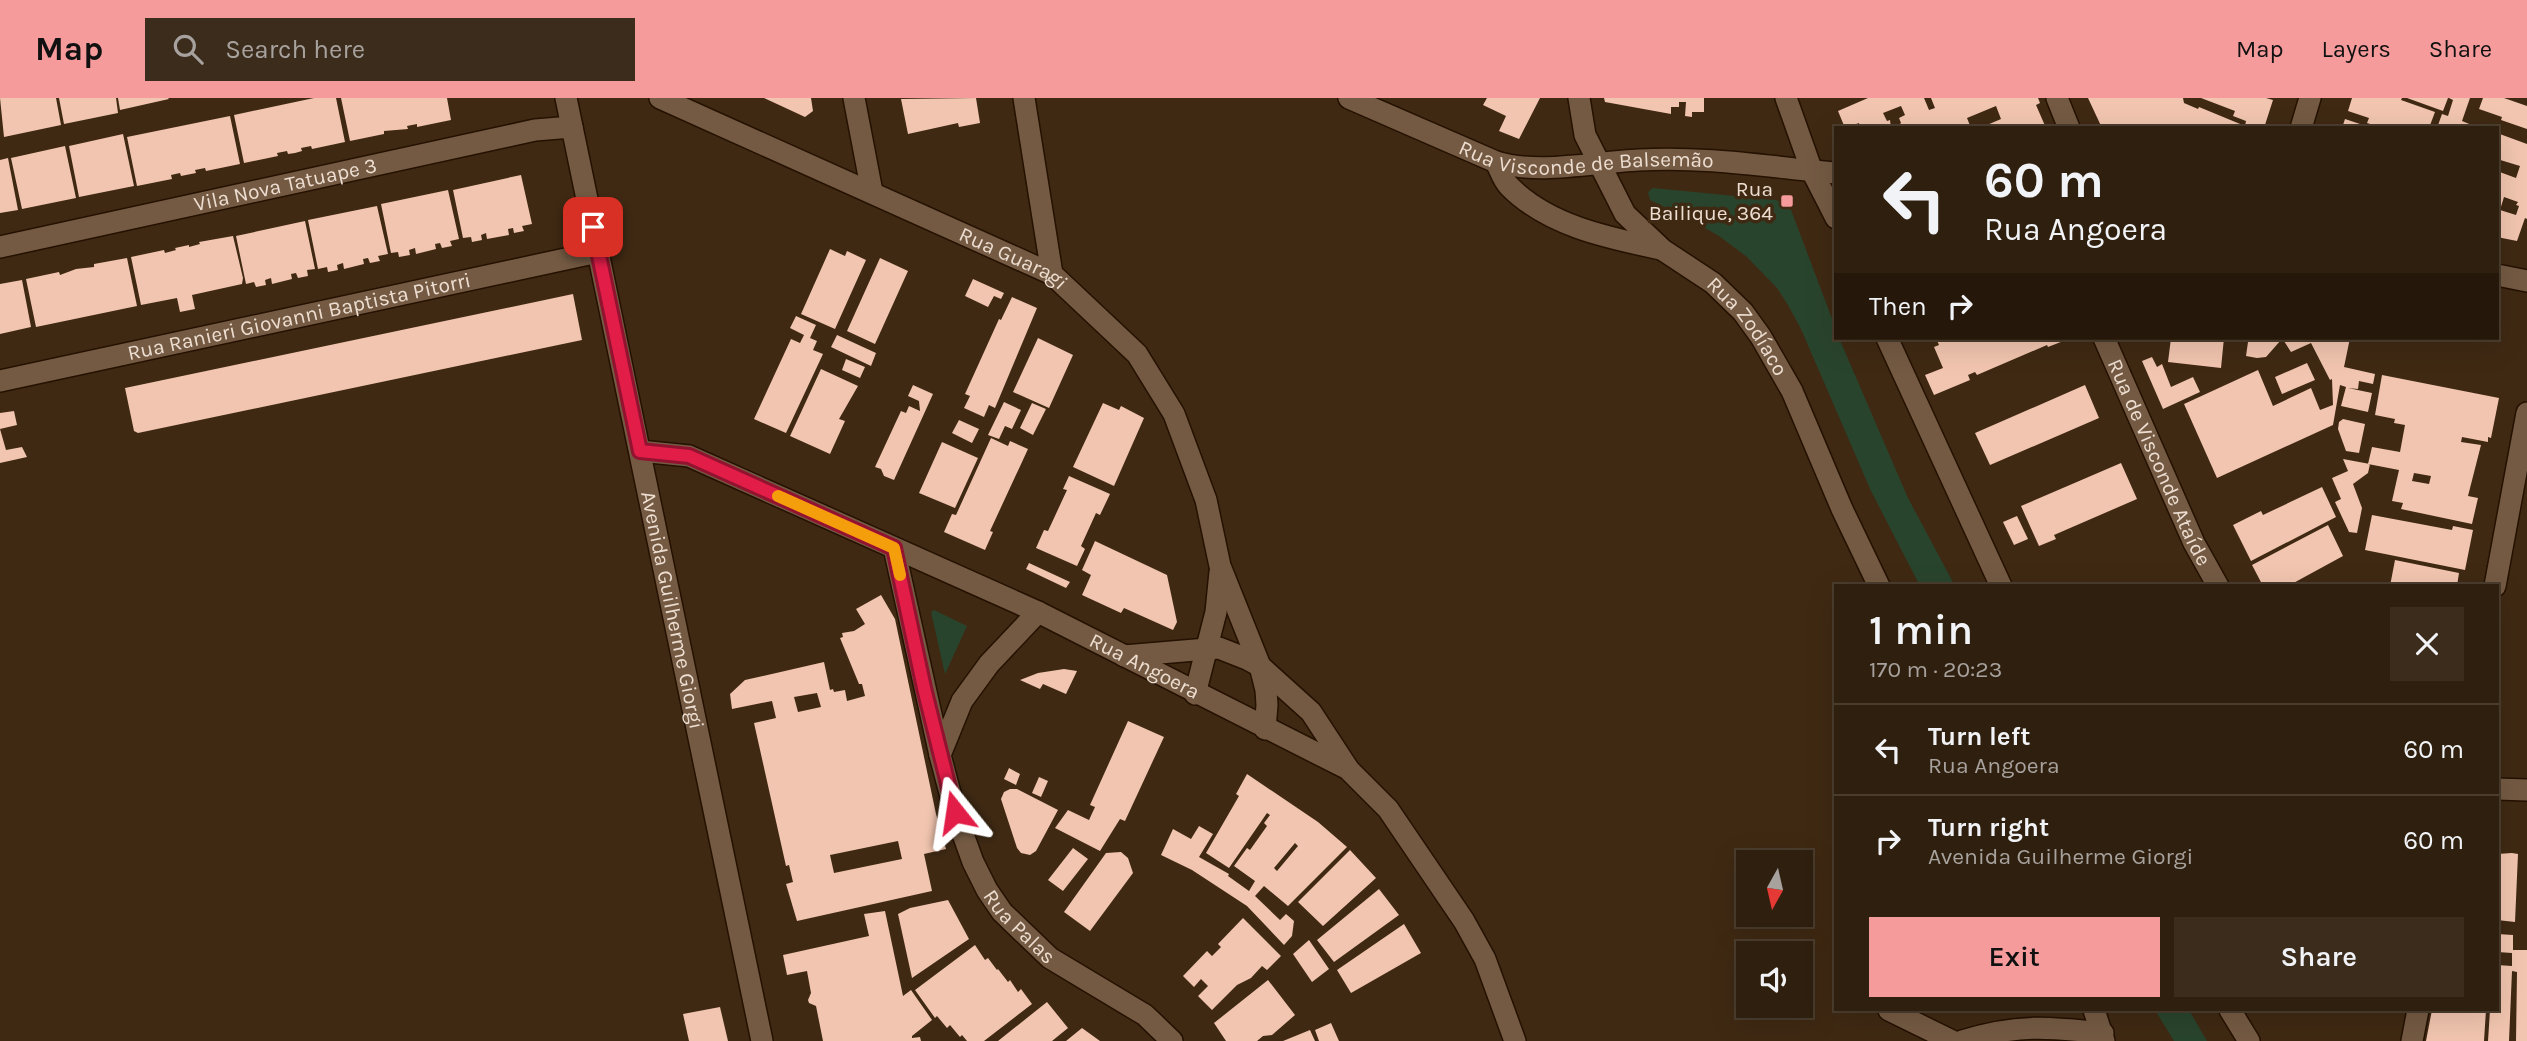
<!DOCTYPE html>
<meta charset="utf-8">
<style>
body{margin:0;font-family:Karla,sans-serif;background:#3b2c1c;color:#f1f3f6;height:100vh;display:flex;flex-direction:column;font-size:26px;white-space:nowrap}
*{box-sizing:border-box;margin:0}
p{font-size:23px;color:#a7a29e}
.icon{flex:none;width:38px;height:38px;fill:none;stroke:currentColor;stroke-width:2;stroke-linecap:round;stroke-linejoin:round}
.map{position:relative;flex:1;overflow:hidden}
.sheet{position:absolute;left:1834px;top:486px;width:665px;height:427px;display:flex;flex-direction:column;background:#2f1f0e;border-radius:0px;box-shadow:0 7px 28px #0002,0 0 0 2px #4a3d2e}
.sheet>*{flex:none}
.hud{position:absolute;left:1834px;top:28px;width:665px;height:214px;border-radius:0px;box-shadow:0 7px 28px #0002,0 0 0 2px #4a3d2e;background:#2f1f0e;color:#f1f3f6;overflow:hidden}
.needle{width:46px;rotate:188deg}
.controls{position:absolute;left:1736px;top:752px;display:grid;gap:14px}
.controls a{display:grid;place-items:center;width:77px;height:77px;border-radius:0px;background:#2f1f0e;box-shadow:0 7px 28px #0002,0 0 0 2px #4a3d2e;font-size:35px}
.pin{position:absolute;display:grid;place-items:center;width:60px;height:60px;color:#fff;margin:-30px;border-radius:14px;box-shadow:0 4px 10px #0006}
.me{position:absolute;width:77px;margin:-38px;rotate:345deg;stroke-linejoin:round;filter:drop-shadow(0 0 5px #0008)}
.turn{display:flex;align-items:center;gap:24px;height:147px;padding:0 35px;font-size:32px}
.turn .icon{width:91px;height:91px;stroke-width:2.5}
.turn b{display:block;font-size:49px;line-height:60px}
.then{display:flex;align-items:center;height:66px;padding:0 35px;background:#0003;gap:14px;font-size:26px}
.round{display:grid;place-items:center;flex:none;width:74px;height:74px;border-radius:0px;background:#3b2c1c}
.head{display:flex;align-items:center;justify-content:space-between;height:119px;padding:0 35px}
h1{font-size:42px;font-weight:600;line-height:52px}
.primary-button{display:flex;gap:14px;margin-top:auto;padding:14px 35px}
.primary-button a{flex:1;height:80px;border-radius:0px;background:#f59b9c;color:#111;font-size:28px;font-weight:600;line-height:80px;text-align:center}
.primary-button a+a{background:#3b2c1c;color:#f1f3f6}
ul{padding:0;list-style:none}
li{display:flex;align-items:center;gap:21px;height:91px;padding:0 35px;border-top:2px solid #4a3d2e}
li div{flex:1}
li b{display:block;font-size:26px}
li em{font-style:normal}
header{display:flex;align-items:center;gap:42px;box-sizing:border-box;height:98px;padding:0 35px;background:#f59b9c;color:#111}
header strong{font-size:33px}
nav{display:flex;gap:38px;margin-inline-start:auto;font-size:24px}
.search{width:490px;height:63px;background:#3b2c1c;display:flex;align-items:center;gap:18px;box-sizing:border-box;padding:0 24px;border-radius:0px;color:#a7a29e;font-size:26px}
.map>svg:first-child{display:block}
.green{fill:#29442d}
.building{fill:#f1c5af;fill-rule:evenodd}
.lines{fill:none;stroke-linecap:round;stroke-linejoin:round}
.minor-casing{stroke:#251100;stroke-width:24}
.minor{stroke:#745a43;stroke-width:21}
.route-casing{stroke:#92132f;stroke-width:18}
.route{stroke:#e11d48;stroke-width:12}
.slow{stroke:#f59e0b;stroke-width:12}
.poi-dot{fill:#f59b9c;stroke:#3f2913;stroke-width:2.5}
.labels{text-anchor:middle;stroke-width:7;stroke-linejoin:round;paint-order:stroke}
.street-label{font-size:21px;fill:#edded1;stroke:#3f2913}
.poi-label{font-size:21px;fill:#edded1;stroke:#3f2913;text-anchor:end}
</style>
<header>
<strong>Map</strong>
<div class="search"><svg class="icon" aria-label="search" viewBox="0 0 24 24"><circle cx="10" cy="10" r="6"/><path d="M15 15l6 6"/></svg>Search here</div>
<nav><a>Map</a><a>Layers</a><a>Share</a></nav>
</header>
<div class="map">
<svg width="2527" height="943" viewBox="0 0 2527 943">
<rect width="100%" height="100%" fill="#3f2913"/>
<!-- green -->
<path class="green" d="M1653 90 1776 102 1791 112 1836 231V240H1839L1908 400 1955 488H1920L1871 393 1801 231 1788 207 1777 190 1747 159 1719 138 1691 122 1650 102 1648 94Z
M934 512 967 528 945 576 931 514Z
M2155 912H2189L2207 943H2174Z"/>
<!-- building -->
<path class="building" d="M0 0H56L61 27 4 39Z
M59 0H116L118 15 64 26Z
M118 0H168L169 1 120 12Z
M314 0H336L345 44 312 51 311 48 301 50 302 53 295 55 288 56 287 53 277 55 278 58 244 65 234 17Z
M341 0H447L451 22 417 29V26L407 28 408 31 384 33V36L350 43Z
M764 0H811L813 13 805 19Z
M976 0 980 25 959 29 958 25 908 36 901 1Z
M1487 0H1540L1519 41 1499 33 1506 18 1483 7Z
M1604 0H1704V14H1692V19L1685 18 1686 4H1679V9H1671V16L1605 4Z
M1868 0H1924L1929 12 1935 10 1931 0H2038L2040 5 2036 7 2046 30H1980L2001 21 1996 8 1967 20 1971 30H1900L1899 27 1901 25 1899 20 1905 17 1901 8 1883 15 1887 23 1890 22 1891 30H1860L1859 25 1845 30 1838 13Z
M2088 0H2183L2184 5 2198 11 2199 9 2245 28 2246 23 2233 18 2235 13 2201 0H2266L2273 2 2264 30H2102Z
M2352 0H2402L2401 2 2435 14 2429 30H2383L2367 25 2369 20 2348 13Z
M2407 0H2448L2443 13Z
M2449 0H2470L2462 23 2479 30H2437L2442 16 2448 18 2453 2Z
M2483 0H2504L2527 8V31L2501 22 2502 19 2479 11Z
M230 18 240 66 206 73 205 70 195 72 196 75 181 78 180 75 171 77 172 81 137 88 127 39Z
M2345 21 2369 29V30H2342Z
M2497 35 2527 46V121L2525 120 2517 143 2497 139V73L2516 80 2520 68 2497 61ZM2504 99 2518 104 2516 107 2519 108 2516 117 2500 112Z
M123 36 134 88 79 99 69 48Z
M65 48 76 100 22 111 11 60Z
M8 60 18 112 0 115V62Z
M521 77 532 126 522 128 524 133 514 135 513 130 508 131 509 137 487 141 486 135 481 137 482 142 472 144 471 139 463 140 453 92Z
M448 92 459 141 450 143 452 148 442 150 440 145 435 146 436 151 416 156 415 150 409 152 410 157 399 159 398 154 391 155 381 106Z
M377 108 388 156 378 158 380 163 370 165 368 160 363 161 364 166 344 171 343 165 337 167 338 172 328 174 327 169 318 171 308 122Z
M305 123 315 171 307 172 308 178 298 180 296 175 291 176 292 181 272 186 271 180 265 182 266 187 256 189 254 184 246 186 236 138Z
M233 138 243 180 242 186 192 197 195 211 180 214 177 200 141 207 131 159 164 152 165 155 176 152 175 150 189 147V149L200 146 199 144Z
M830 151 845 158 847 153 866 162 835 231 801 216Z
M127 160 137 208 36 229 26 181 59 174 60 177 76 171 94 169V166Z
M880 160 908 173 875 246 847 233Z
M973 181 1004 195 1001 201 994 198 988 209 965 198Z
M22 182 31 229 0 236V186Z
M573 196 582 242 138 335 134 333 125 290Z
M1012 199 1037 210 995 310 989 307 984 319 964 310 970 298 965 296 999 221 1001 222Z
M796 218 816 227 810 240 817 243 813 252 823 256 786 335 754 321 791 241 800 245 804 237 790 230Z
M837 237 876 255 871 268 831 249Z
M1038 240 1073 257 1049 310 1013 294Z
M1936 240H2071L2048 249 2047 247 1977 277 1975 274 1968 277 1970 282 1934 297 1925 277 1943 270 1934 249 1939 247Z
M2171 240H2224L2221 270 2168 264Z
M2252 240H2276L2281 242 2266 259 2257 260 2246 258 2248 244Z
M2282 240H2350L2344 269 2375 276 2373 286 2359 283 2358 291 2348 290 2372 295 2368 314 2341 308 2346 289 2340 287 2333 327 2217 380 2184 306 2258 272 2273 308 2311 290 2320 312 2333 307 2332 281 2330 282 2311 245 2291 254Z
M2152 259 2157 269 2162 266 2171 289 2193 279 2200 294 2163 311 2142 263Z
M846 261 865 269 860 280 842 272Z
M2307 265 2315 282 2282 296 2275 279Z
M821 271 858 288 839 321 845 323 830 356 790 338Z
M2382 277 2499 300 2491 340 2488 339V344L2462 339 2461 344 2481 347 2468 398 2478 400 2472 426 2401 411 2403 405 2392 403 2399 372 2368 366 2372 349 2400 354 2405 327 2394 325 2395 321 2375 317ZM2414 375 2431 378 2429 386 2412 383Z
M913 287 933 296 894 382 884 378 881 371 875 369 901 313 906 315 909 308 920 313 919 303 908 298Z
M2085 287 2099 320 1990 367 1975 335Z
M1004 304 1021 312 1012 331 1005 328 999 341 988 337Z
M1032 305 1046 311 1033 337 1020 330Z
M1103 305 1119 312 1121 308 1144 320 1114 388 1073 369Z
M14 313 17 327 0 331V315Z
M2343 321 2365 326 2359 355 2346 353 2338 331 2339 324Z
M959 322 979 331 972 345 952 335Z
M0 331 6 352 22 349 27 359 0 365Z
M991 340 1008 348 1010 343 1028 351 990 433 993 434 985 452 944 434 952 416 956 417Z
M942 344 978 360 955 410 919 395Z
M2343 361 2370 366 2368 375 2353 386 2362 410 2357 435 2349 434 2335 404 2341 401 2332 380 2348 373Z
M2121 365 2137 401 2054 437 2056 441 2039 448 2021 408Z
M1069 378 1110 396 1100 417 1096 415 1081 448 1085 451 1077 468 1036 450 1044 432 1048 433 1067 392 1063 391Z
M2322 389 2336 419 2251 463 2233 427 2261 413 2263 417Z
M2372 417 2452 432 2453 428 2473 432 2465 472 2365 452Z
M2017 418 2028 441 2014 447 2003 424Z
M2328 427 2343 458 2288 488H2263L2252 467Z
M1095 443 1167 477 1177 524 1173 532 1124 510 1121 515 1082 497 1091 477 1082 472Z
M2395 462 2459 475 2457 488H2390Z
M1029 465 1070 484 1066 490 1026 471Z
M881 497 895 521 936 716 946 751 924 756 932 793 797 823 786 786 793 784 789 767 786 768 754 625 776 620 772 603 732 611 730 596 745 582 824 564 830 592 833 591 834 594 845 592 847 603 865 598 862 586H859L840 540 843 539 842 535 854 533 865 526 856 511ZM817 595 821 609 798 614 794 599ZM898 743 902 761 834 775 830 757Z
M1064 571 1077 573 1066 596 1043 586 1040 591 1020 582 1038 575Z
M1128 623 1164 639 1125 723 1120 721 1100 753 1055 730 1068 712 1089 722 1095 709 1090 707Z
M1009 670 1020 676 1016 687 1004 681Z
M1247 676 1318 724 1347 749 1288 808 1264 788 1255 798 1280 822 1286 816 1294 823 1292 838 1284 847 1247 808 1192 772 1161 757 1173 731 1191 741 1199 728 1213 736 1199 759 1229 776 1228 778 1249 793 1255 783 1234 768 1247 750 1250 752 1267 728 1264 725 1270 717 1267 715 1229 770 1206 755 1239 698 1236 696ZM1295 745 1298 748 1277 773 1274 770Z
M1039 679 1048 683 1041 699 1032 695Z
M1010 691H1017L1058 712 1036 753 1030 757 1021 755 1017 750 1001 701 1004 694Z
M1073 750 1088 761 1063 793 1048 782Z
M1350 752 1376 780 1323 828 1298 804Z
M1121 754 1128 760 1133 775 1090 833 1064 814 1106 755Z
M2512 755 2518 756 2515 824 2497 822V756Z
M1379 791 1399 817 1334 864 1317 842Z
M948 802 969 841 912 880 898 816 910 810Z
M885 813 903 898 911 892 932 922 912 938V940L920 939 921 943H823L816 908 809 905 808 902 811 895 807 873 787 877 783 857 869 838 864 816Z
M1243 820 1281 858 1267 872 1262 868 1251 880 1237 887 1212 912 1198 898 1208 888 1201 881 1194 889 1183 878 1207 853 1212 858 1221 849 1218 846Z
M1404 826 1421 855 1351 895 1337 872Z
M2497 836 2513 837V852H2527V943H2516L2517 874 2512 873 2509 943H2488L2490 912H2497V867L2512 868V855L2497 854Z
M1309 842 1329 871 1312 884 1293 856Z
M975 847 985 862 988 860 997 872 998 871 1008 884 1010 882 1018 894 1021 891 1032 906 984 943H967L962 937 960 939 950 927 947 930 937 918 935 920 915 892Z
M1268 882 1295 917 1272 937 1263 938 1257 943H1226L1214 925Z
M1047 904 1068 930 1052 943H998Z
M720 909 728 943H689L683 916Z
M2432 912H2486L2484 943H2426Z
M1331 925 1339 943H1319L1315 932Z
M1082 930 1100 943H1066Z
M1310 932 1315 943H1283Z"/>
<g class="lines">
<!-- minor casing -->
<g class="minor-casing">
<g id="minor">
<path id="s1" d="M566 0 762 943"/>
<path id="s2" d="M660 0 1052 176 1137 256 1174 316 1206 402 1220 468 1260 568 1266 592 1267 607 1265 631"/>
<path d="M854 0 872 94"/>
<path d="M1024 0 1052 176"/>
<path id="s3" d="M1349 0 1496 64C1540 77 1593 64 1639 62 1704 58 1770 69 1836 75"/>
<path id="s4" d="M1579 0 1585 37 1625 116 1663 152 1713 185 1743 214 1761 239 1792 293 1842 411 1879 488"/>
<path d="M1786 0 1812 73 1836 120"/>
<path d="M2057 0 2069 30"/>
<path d="M2301 30 2310 0"/>
<path d="M1496 64C1500 72 1503 82 1509 88 1548 128 1609 140 1661 151"/>
<path id="s5" d="M0 149 535 32 572 29"/>
<path d="M2497 177 2527 183"/>
<path d="M1887 240 2001 488"/>
<path id="s6" d="M2104 240 2194 445 2218 488"/>
<path id="s7" d="M0 283 598 154"/>
<path id="s8" d="M640 353 689 358 1038 514 1348 671 1388 711 1464 823 1485 861 1515 943"/>
<path d="M894 450 940 657"/>
<path d="M2495 488 2527 315"/>
<path id="s9" d="M1038 514 989 566 962 603 940 657 955 714 973 764 987 792 1002 814 1050 860 1145 917 1172 943"/>
<path d="M1124 558 1219 550 1247 561 1260 568 1311 614 1347 669"/>
<path d="M1195 596 1216 514 1220 474"/>
<path d="M2497 691 2527 692"/>
<path d="M1889 912 1952 943"/>
<path d="M2094 912 2104 943"/>
<path d="M2230 912 2249 943"/>
<path d="M1962 943C2016 926 2048 929 2103 935"/>
<path d="M2412 943 2418 912"/>
</g>
</g>
<!-- minor -->
<use href="#minor" class="minor"/>
</g>
<g class="lines">
<!-- route casing -->
<g class="route-casing">
<path id="route" d="M593 129 640 353 689 358 894 450 924 590 955 714"/>
</g>
<!-- route -->
<use href="#route" class="route"/>
<!-- slow -->
<path class="slow" d="M778 398 894 450 900 477"/>
</g>
<!-- markers -->
<rect class="poi-dot" x="1780" y="96" width="14" height="14" rx="3.5"/>
<g class="labels">
<!-- street labels -->
<g class="street-label">
<text dy="7" stroke="none"><textPath href="#s3" startOffset="250">Rua Visconde de Balsemão</textPath></text>
<text dy="7" stroke="none"><textPath href="#s5" startOffset="292">Vila Nova Tatuape 3</textPath></text>
<text dy="7" stroke="none"><textPath href="#s2" startOffset="388">Rua Guaragi</textPath></text>
<text dy="7" stroke="none"><textPath href="#s7" startOffset="306">Rua Ranieri Giovanni Baptista Pitorri</textPath></text>
<text dy="7" stroke="none"><textPath href="#s4" startOffset="294">Rua Zodíaco</textPath></text>
<text dy="7" stroke="none"><textPath href="#s6" startOffset="136">Rua de Visconde Ataíde</textPath></text>
<text dy="7" stroke="none"><textPath href="#s1" startOffset="523">Avenida Guilherme Giorgi</textPath></text>
<text dy="7" stroke="none"><textPath href="#s8" startOffset="551">Rua Angoera</textPath></text>
<text dy="7" stroke="none"><textPath href="#s9" startOffset="368">Rua Palas</textPath></text>
</g>
<!-- poi labels -->
<g class="poi-label">
<text x="1773" y="98">Rua<tspan x="1773" dy="24">Bailique, 364</tspan></text>
</g>
</g>
</svg>
<div class="controls">
<a><svg class="needle" viewBox="-14 -14 28 28"><path d="M0-13l5 13h-10z" fill="#e53935"/><path d="M0 13l5-13h-10z" fill="#a7a29e"/></svg></a>
<a><svg class="icon" aria-label="sound" viewBox="0 0 24 24"><path d="M4 9h4l5-4v14l-5-4H4zM17 9q2 3 0 6"/></svg></a>
</div>
<div class="pin" style="left:593px;top:129px;background:#d93025"><svg class="icon" aria-label="arrive" viewBox="0 0 24 24"><path d="M6 21V4h12l-3 4 3 4H6"/></svg></div>
<svg class="me" style="left:955px;top:714px" viewBox="-20 -20 40 40"><path d="M0-17L14 15 0 8-14 15z" fill="#e11d48" stroke="#fff" stroke-width="4"/></svg>
<div class="hud">
<div class="turn"><svg class="icon" aria-label="left" viewBox="0 0 24 24"><path d="M17 20v-9H6M10 6l-5 5 5 5"/></svg><div><b>60 m</b>Rua Angoera</div></div>
<div class="then">Then<svg class="icon" aria-label="right" viewBox="0 0 24 24"><path d="M7 20v-9h11M14 6l5 5-5 5"/></svg></div>
</div>
<section class="sheet">
<div class="head"><div><h1>1 min</h1><p>170 m · 20:23</p></div><a class="round"><svg class="icon" aria-label="close" viewBox="0 0 24 24"><path d="M6 6l12 12M18 6L6 18"/></svg></a></div>
<ul>
<li><svg class="icon" aria-label="left" viewBox="0 0 24 24"><path d="M17 20v-9H6M10 6l-5 5 5 5"/></svg><div><b>Turn left</b><p>Rua Angoera</p></div><em>60 m</em></li>
<li><svg class="icon" aria-label="right" viewBox="0 0 24 24"><path d="M7 20v-9h11M14 6l5 5-5 5"/></svg><div><b>Turn right</b><p>Avenida Guilherme Giorgi</p></div><em>60 m</em></li>
</ul>
<div class="primary-button"><a>Exit</a><a>Share</a></div>
</section>
</div>
